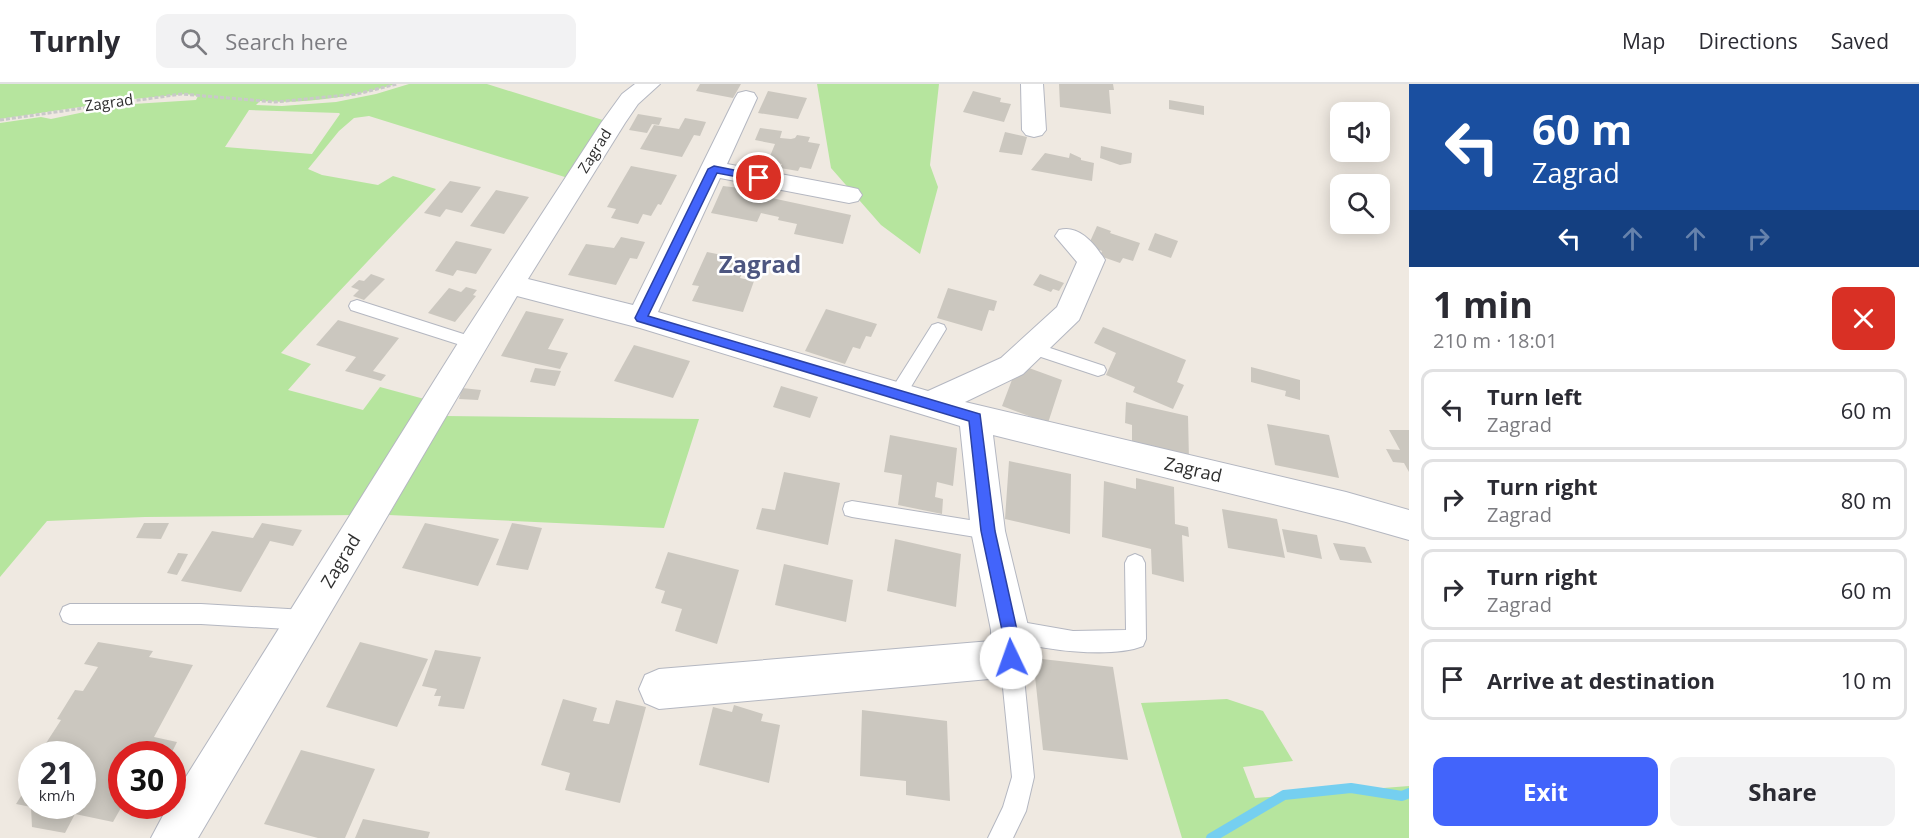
<!DOCTYPE html>
<meta charset="utf-8">
<style>
body{margin:0;font-family:"Open Sans",sans-serif;background:#f2f2f3;color:#2b2b33;height:100vh;display:flex;flex-direction:column;font-size:22px;white-space:nowrap}
*{box-sizing:border-box;margin:0}
p{font-size:20px;color:#7c7c81}
.icon{flex:none;width:33px;height:33px;fill:none;stroke:currentColor;stroke-width:2;stroke-linecap:round;stroke-linejoin:round}
.map{position:relative;flex:1;overflow:hidden}
.sheet{display:flex;flex-direction:column;background:#fff;width:510px}
.sheet>*{flex:none}
.top-card{background:#1a4fa0;color:#fff;overflow:hidden}
.controls{position:absolute;left:1330px;top:18px;display:grid;gap:12px}
.controls a{display:grid;place-items:center;width:60px;height:60px;border-radius:12px;background:#fff;box-shadow:0 3px 15px #0003;font-size:30px}
.speed{position:absolute;left:18px;top:657px;display:flex;gap:12px;font-size:30px;font-weight:700;text-align:center}
.speed>*{display:grid;place-content:center;width:78px;height:78px;border-radius:50%;background:#fff;box-shadow:0 3px 15px #0003;line-height:1}
.speed small{font-size:15px;font-weight:400}
.speed .limit{border:9px solid #d22;background:#fff;color:#111}
.pin{position:absolute;display:grid;place-items:center;width:51px;height:51px;color:#fff;margin:-26px;border:3px solid #fff;border-radius:50%;box-shadow:0 2px 6px #0007}
.me{position:absolute;width:66px;margin:-33px;rotate:357deg;stroke-linejoin:round;filter:drop-shadow(0 0 4px #0008)}
.turn{display:flex;align-items:center;gap:21px;height:126px;padding:0 24px;font-size:27px}
.turn .icon{width:78px;height:78px;stroke-width:2.5}
.turn b{display:block;font-size:42px;line-height:51px}
.lanes{display:flex;align-items:center;height:57px;padding:0 24px;background:#0003;justify-content:center;gap:30px;direction:ltr}
.lanes .off{opacity:.35}
.round{display:grid;place-items:center;flex:none;width:63px;height:63px;border-radius:12px;background:#f2f2f3}
.head{display:flex;align-items:center;justify-content:space-between;height:102px;padding:0 24px}
h1{font-size:36px;font-weight:700;line-height:45px}
.primary-button{display:flex;gap:12px;margin-top:auto;padding:12px 24px}
.primary-button a{flex:1;height:69px;border-radius:12px;background:#4264fb;color:#fff;font-size:24px;font-weight:700;line-height:69px;text-align:center}
.primary-button a+a{background:#f2f2f3;color:#2b2b33}
ul{padding:0;list-style:none}
li{display:flex;align-items:center;gap:18px;height:81px;margin:0 12px 9px;padding:0 12px;border:3px solid #e1e1e2;border-radius:12px}
li div{flex:1}
li b{display:block;font-size:22px}
li em{font-style:normal}
header{display:flex;align-items:center;gap:36px;box-sizing:border-box;height:84px;padding:0 30px;background:#fff;border-bottom:2px solid #e1e1e2}
header strong{font-size:28px}
nav{display:flex;gap:33px;margin-inline-start:auto;font-size:21px}
.search{width:420px;height:54px;background:#f2f2f3;display:flex;align-items:center;gap:15px;box-sizing:border-box;padding:0 21px;border-radius:12px;color:#7c7c81;font-size:22px}
main{display:flex;flex:1;min-height:0}
.map>svg:first-child{display:block}
.green{fill:#b6e59e;fill-rule:evenodd}
.lines{fill:none;stroke-linecap:round;stroke-linejoin:round}
.stream{stroke:#75cff0;stroke-width:10}
.building{fill:#cbc7bf}
.service-casing{stroke:#b4b7c1;stroke-width:2}
.minor-casing{stroke:#b4b7c1;stroke-width:2}
.path{stroke:#c9c9c9;stroke-width:3;stroke-dasharray:4 2;stroke-linecap:butt}
.service{fill:#fff;fill-rule:evenodd}
.minor{fill:#fff;fill-rule:evenodd}
.route{fill:#4264fb;stroke:#2b41a3;stroke-width:1.5}
.labels{text-anchor:middle;stroke-width:5;stroke-linejoin:round;paint-order:stroke}
.far-street-label{font-size:15px;fill:#2e2e2e;stroke:#fff}
.street-label{font-size:18px;fill:#2e2e2e;stroke:#fff}
.district-label{font-size:24px;font-weight:bold;fill:#4d5680;stroke:#fff}
</style>
<header>
<strong>Turnly</strong>
<div class="search"><svg class="icon" aria-label="search" viewBox="0 0 24 24"><circle cx="10" cy="10" r="6"/><path d="M15 15l6 6"/></svg>Search here</div>
<nav><a>Map</a><a>Directions</a><a>Saved</a></nav>
</header>
<main>
<div class="map">
<svg width="1409" height="754" viewBox="0 0 1409 754">
<rect width="100%" height="100%" fill="#efe9e1"/>
<!-- green -->
<path class="green" d="M0 0H396C352 13 306 20 260 17L256 21 282 22 336 18 376 10 409 0H487L606 37 568 94 369 32 354 34 339 47 308 85 322 91 378 101 393 92 436 105 281 269 311 280 288 306 363 326 380 303 428 316 358 431 145 433 47 437 0 493V39L41 33 51 35 118 21 196 16 198 12 186 10 134 15 0 35ZM249 26 339 29 340 30 312 70 225 63Z
M817 0H939L930 81 938 103 920 170 881 141 831 84Z
M445 332 699 335 664 444 389 431Z
M1227 615 1263 627 1293 677 1243 683 1255 714 1409 702V754H1182L1141 619Z"/>
<g class="lines">
<!-- stream -->
<path class="stream" d="M1211 754 1284 711 1351 704 1402 712 1409 709"/>
</g>
<!-- building -->
<path class="building" d="M700 0H741L733 14 696 7Z
M1059 0H1113L1114 6H1109L1111 30 1060 23Z
M768 7 807 14 798 35 758 29Z
M973 7 1001 14 1000 18 1011 20 1004 38 963 28Z
M1169 16 1204 22V31L1169 25Z
M638 30 662 34 659 41 652 40 647 49 629 46Z
M685 34 706 38 700 52 694 51 682 73 640 65 654 41 679 45Z
M760 44 782 47 780 54 791 55 795 54 797 51 810 53 808 58 820 60 811 85 800 83 798 87 780 84 782 80 768 77 775 60 755 56Z
M1005 48 1027 53 1022 71 999 68Z
M1101 62 1132 69 1131 79 1120 81 1100 74Z
M1045 69 1069 74 1070 69 1081 74V76L1094 79 1092 97 1031 86Z
M631 82 677 91 661 121 658 120 651 132 643 130 638 140 611 134 616 125 607 123Z
M450 97 481 103 462 129 446 125 440 133 424 129Z
M723 102 756 106 768 110 767 113 851 131 843 160 794 150 797 140 778 136 779 133 761 129 757 138 711 129Z
M496 106 529 113 504 150 470 142Z
M1097 142 1111 147 1110 149 1140 159 1133 177 1123 174 1120 179 1100 172 1102 167 1088 162Z
M1155 149 1178 157 1171 174 1148 166Z
M621 153 645 158 637 175 630 174 616 201 568 191 586 160 614 164Z
M456 157 492 165 476 190 457 186 453 192 435 187Z
M707 168 747 176 740 194 754 197 743 228 692 217 699 202 692 201Z
M371 190 385 195 364 216 353 212 359 206 351 203 359 196 364 197Z
M1040 190 1064 199 1059 207 1053 205 1051 208 1033 201Z
M466 203 477 206 473 211 476 212 455 238 428 229 449 204 461 208Z
M948 204 997 217 994 227 989 226 982 247 937 234Z
M826 225 877 240 871 253 866 252 860 265 853 263 845 280 805 267Z
M526 227 564 235 548 265 568 269 560 285 501 272Z
M338 236 399 254 373 287 386 291 381 297 345 287 356 273 316 261Z
M1103 243 1186 276 1177 298 1184 301 1173 325 1133 308 1135 303 1106 291 1116 269 1094 259Z
M634 261 690 277 673 314 614 297Z
M1018 280 1062 296 1048 339 1002 322Z
M1251 283 1300 296V316L1285 312 1286 307 1251 298Z
M535 284 561 287 555 302 530 298Z
M781 302 818 313 810 334 773 323Z
M462 304 481 306 478 316 459 315Z
M1126 318 1188 332 1189 376 1132 362V341L1125 339Z
M1267 340 1329 351 1339 394 1275 381Z
M1389 346H1409V388L1404 379 1393 378 1386 365 1400 366Z
M890 351 957 364 953 402 937 398 935 413 943 415 942 430 898 421 902 391 884 388Z
M1009 377 1071 390 1070 450 1005 435Z
M784 388 840 399 828 461 756 445 762 424 775 426Z
M1136 394 1174 403 1175 440 1188 443 1189 453 1182 451 1184 498 1152 490 1151 465 1102 453 1104 397 1136 405Z
M1222 425 1277 435 1285 474 1228 464Z
M144 439H169L161 455 136 454Z
M262 439 302 446 293 462 270 457 241 508 181 497 212 447 253 454Z
M425 439 499 455 478 502 402 484Z
M512 439 542 444 528 486 496 481Z
M1282 445 1317 451 1322 475 1287 468Z
M895 455 961 470 956 523 887 507Z
M1333 459 1365 463 1372 479 1340 476Z
M668 468 739 486 717 560 675 547 682 525 661 519 665 507 655 504Z
M178 469 188 470 177 491 167 489Z
M784 480 853 496 846 538 775 521Z
M98 558 153 567 149 573 193 581 154 653 177 658 171 670H122V722L113 738 75 730 65 749 32 743 31 723 16 720 32 695V722H82V670H39L61 636 57 635 75 606 83 607 98 583 84 580Z
M360 558 428 575 397 643 326 623Z
M435 566 481 573 464 625 438 622 441 612H434L437 605 422 602Z
M1033 574 1113 583 1128 676 1043 666Z
M563 615 597 624 593 637 609 640 616 616 646 623 620 719 565 706 570 689 541 681Z
M734 621 763 630 761 637 780 641 769 699 699 681 713 623 732 628Z
M862 626 947 637 950 717 906 711V697L860 692Z
M301 666 375 685 345 754H318L264 740Z
M363 735 430 748 428 754H355Z"/>
<g class="lines">
<!-- service casing -->
<g class="service-casing">
<path id="service" d="M357 216 479 255 481 259 479 263 473 265 351 226 349 222 351 218Z
M938 239 944 241 946 245 903 316 897 318 891 316 889 311 891 306 932 241Z
M1032 258 1104 282 1106 286 1104 290 1098 292 1026 268 1024 264 1026 260Z
M852 417 988 439 995 441 998 447 995 453 988 455 852 433 845 431 843 425 845 419Z
M1135 470 1142 473 1145 479 1146 555 1143 562C1111 575 1035 566 1003 553L1000 546 1003 539 1010 536 1073 547 1126 546 1125 479 1128 473Z
M70 520H201L305 526 312 529 315 536 312 543 305 546 201 540H70L63 537 60 530 63 523Z
M1011 564 1018 567 1022 574 1034 693 1026 727 1013 754H988L1003 723 1012 693 1000 574 1004 567Z"/>
</g>
<!-- minor casing -->
<g class="minor-casing">
<path id="minor" d="M635 0H660L638 20 625 39 528 195 633 221 735 14 738 9 746 7 754 9 757 14 727 80 849 103 858 105 862 111 858 117 849 119 720 94 658 228 928 307 1001 274 1057 223 1077 178 1055 152 1059 146C1079 140 1095 160 1105 176L1079 236 1023 290 965 318 1346 408 1409 426V456L1346 438 993 351 1005 447 1029 546 1030 574 1025 587 1011 593 659 625 645 619 639 605 645 591 659 585 991 557V546L971 447 960 342 640 244 517 212 198 754H151L168 722H172V715L463 251 601 39 622 10Z
M1021 0H1043L1046 46 1042 51 1034 53 1026 51 1022 46Z"/>
</g>
<!-- path -->
<path class="path" d="M0 36 181 10 275 18 357 10 397 0"/>
<!-- service -->
<use href="#service" class="service"/>
<!-- minor -->
<use href="#minor" class="minor"/>
</g>
<!-- route -->
<path class="route" d="M714 82 759 91 764 94 759 97 717 89 648 232 980 330 995 447 1017 546 1019 574 1016 579 1011 581 1005 579 1003 574 1002 546 981 447 969 337 637 237 635 234 708 85Z"/>
<g class="labels">
<!-- far-street labels -->
<g class="far-street-label">
<text transform="translate(109 19) rotate(-8)" y="5">Zagrad</text>
<text transform="translate(595 67) rotate(-58)" y="5">Zagrad</text>
</g>
<!-- street labels -->
<g class="street-label">
<text transform="translate(1193 386) rotate(13)" y="6">Zagrad</text>
<text transform="translate(341 477) rotate(-59)" y="6">Zagrad</text>
</g>
<!-- district labels -->
<g class="district-label">
<text x="760" y="189">Zagrad</text>
</g>
</g>
</svg>
<div class="controls">
<a><svg class="icon" aria-label="sound" viewBox="0 0 24 24"><path d="M4 9h4l5-4v14l-5-4H4zM17 9q2 3 0 6"/></svg></a>
<a><svg class="icon" aria-label="search" viewBox="0 0 24 24"><circle cx="10" cy="10" r="6"/><path d="M15 15l6 6"/></svg></a>
</div>
<div class="speed"><div>21<small>km/h</small></div><div class="limit">30</div></div>
<div class="pin" style="left:759px;top:94px;background:#d93025"><svg class="icon" aria-label="arrive" viewBox="0 0 24 24"><path d="M6 21V4h12l-3 4 3 4H6"/></svg></div>
<svg class="me" style="left:1011px;top:574px" viewBox="-20 -20 40 40"><circle r="19" fill="#fff"/><path d="M0-13L10 11 0 6-10 11z" fill="#4264fb"/></svg>
</div>
<section class="sheet">
<div class="top-card">
<div class="turn"><svg class="icon" aria-label="left" viewBox="0 0 24 24"><path d="M17 20v-9H6M10 6l-5 5 5 5"/></svg><div><b>60 m</b>Zagrad</div></div>
<div class="lanes"><svg class="icon" aria-label="left" viewBox="0 0 24 24"><path d="M17 20v-9H6M10 6l-5 5 5 5"/></svg><svg class="icon off" aria-label="ahead" viewBox="0 0 24 24"><path d="M12 20V5M6 11l6-6 6 6"/></svg><svg class="icon off" aria-label="ahead" viewBox="0 0 24 24"><path d="M12 20V5M6 11l6-6 6 6"/></svg><svg class="icon off" aria-label="right" viewBox="0 0 24 24"><path d="M7 20v-9h11M14 6l5 5-5 5"/></svg></div>
</div>
<div class="head"><div><h1>1 min</h1><p>210 m · 18:01</p></div><a class="round" style="background:#d93025;color:#fff"><svg class="icon" aria-label="close" viewBox="0 0 24 24"><path d="M6 6l12 12M18 6L6 18"/></svg></a></div>
<ul>
<li><svg class="icon" aria-label="left" viewBox="0 0 24 24"><path d="M17 20v-9H6M10 6l-5 5 5 5"/></svg><div><b>Turn left</b><p>Zagrad</p></div><em>60 m</em></li>
<li><svg class="icon" aria-label="right" viewBox="0 0 24 24"><path d="M7 20v-9h11M14 6l5 5-5 5"/></svg><div><b>Turn right</b><p>Zagrad</p></div><em>80 m</em></li>
<li><svg class="icon" aria-label="right" viewBox="0 0 24 24"><path d="M7 20v-9h11M14 6l5 5-5 5"/></svg><div><b>Turn right</b><p>Zagrad</p></div><em>60 m</em></li>
<li><svg class="icon" aria-label="arrive" viewBox="0 0 24 24"><path d="M6 21V4h12l-3 4 3 4H6"/></svg><div><b>Arrive at destination</b></div><em>10 m</em></li>
</ul>
<div class="primary-button"><a>Exit</a><a>Share</a></div>
</section>
</main>
